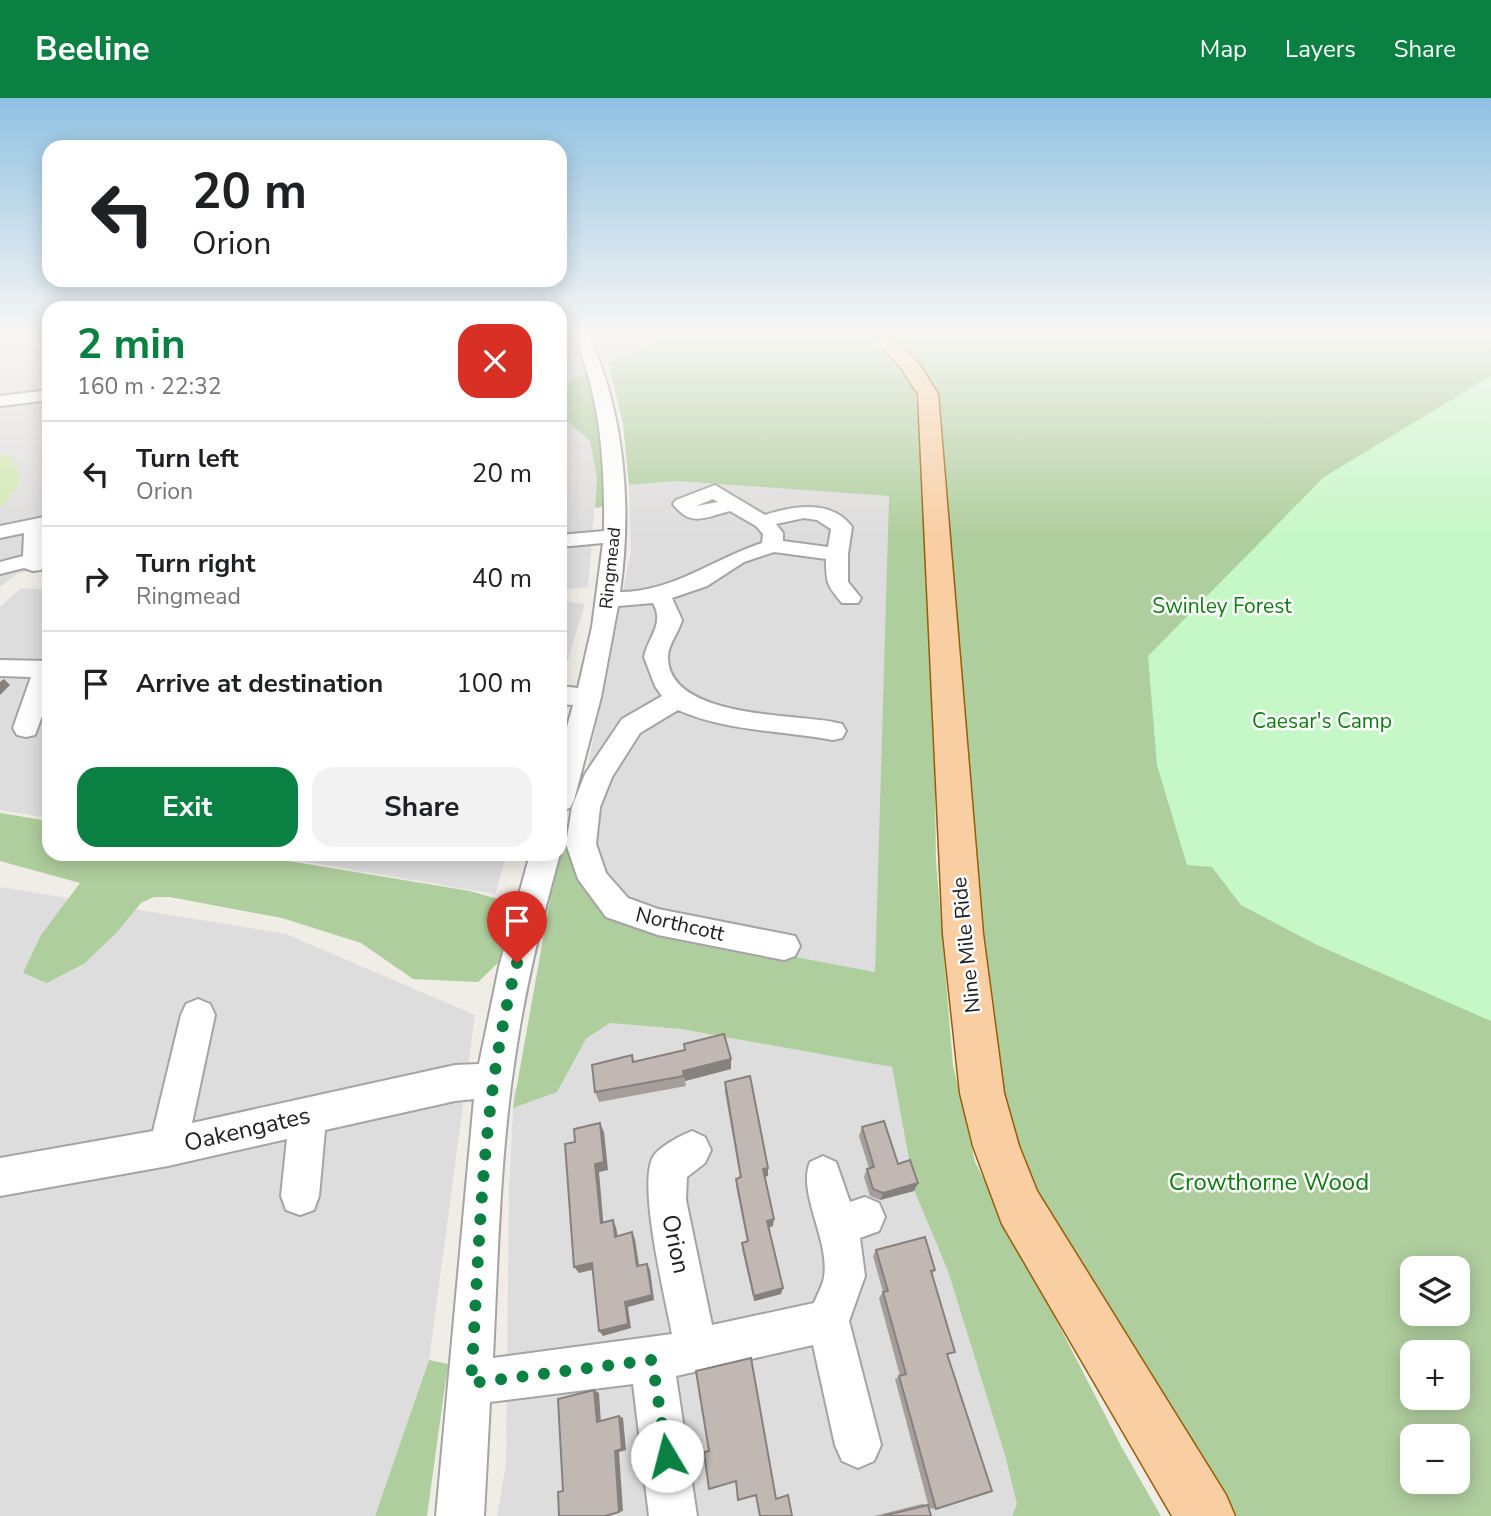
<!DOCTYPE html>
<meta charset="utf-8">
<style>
body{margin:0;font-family:"Nunito Sans",sans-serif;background:#f2f2f2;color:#202124;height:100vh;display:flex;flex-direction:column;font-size:26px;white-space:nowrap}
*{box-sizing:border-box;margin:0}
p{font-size:23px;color:#757577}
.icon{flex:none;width:38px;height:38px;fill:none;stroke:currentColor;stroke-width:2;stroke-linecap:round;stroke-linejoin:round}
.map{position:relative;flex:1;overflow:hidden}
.panel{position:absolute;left:42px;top:203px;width:525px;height:560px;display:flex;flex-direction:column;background:#fff;border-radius:21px;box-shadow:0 4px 18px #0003}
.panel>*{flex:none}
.hud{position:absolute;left:42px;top:42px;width:525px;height:147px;border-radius:21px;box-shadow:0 4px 18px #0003;background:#fff;color:#202124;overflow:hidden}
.tools{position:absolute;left:1400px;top:1158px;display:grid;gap:14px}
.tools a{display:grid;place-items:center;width:70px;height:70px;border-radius:14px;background:#fff;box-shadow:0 4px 18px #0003;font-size:35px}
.pin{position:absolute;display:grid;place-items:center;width:60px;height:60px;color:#fff;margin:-72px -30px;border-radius:50% 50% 50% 0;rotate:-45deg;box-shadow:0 0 7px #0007}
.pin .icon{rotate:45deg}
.me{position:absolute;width:77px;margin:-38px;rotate:352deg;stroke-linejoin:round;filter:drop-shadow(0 0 5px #0008)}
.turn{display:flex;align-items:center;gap:24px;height:147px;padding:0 35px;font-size:32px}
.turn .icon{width:91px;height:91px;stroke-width:2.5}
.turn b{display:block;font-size:49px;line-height:60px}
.round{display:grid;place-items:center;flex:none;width:74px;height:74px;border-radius:21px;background:#f2f2f2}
.summary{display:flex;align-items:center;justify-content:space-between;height:119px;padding:0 35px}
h1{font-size:42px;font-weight:700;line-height:52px;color:#0b8043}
.action{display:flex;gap:14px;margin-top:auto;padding:14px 35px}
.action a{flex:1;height:80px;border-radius:21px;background:#0b8043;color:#fff;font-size:28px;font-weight:700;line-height:80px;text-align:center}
.action a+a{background:#f2f2f2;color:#202124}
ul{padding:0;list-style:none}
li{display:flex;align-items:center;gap:21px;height:105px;padding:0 35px;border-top:2px solid #e0e0e0}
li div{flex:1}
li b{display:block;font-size:26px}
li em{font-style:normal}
header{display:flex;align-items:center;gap:42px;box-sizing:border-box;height:98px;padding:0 35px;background:#0b8043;color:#fff}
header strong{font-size:33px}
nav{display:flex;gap:38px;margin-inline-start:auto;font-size:24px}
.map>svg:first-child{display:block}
.residential{fill:#dedddd}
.grass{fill:#cfe8af}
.forest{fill:#afce9d;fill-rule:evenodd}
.park{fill:#c6f8c7}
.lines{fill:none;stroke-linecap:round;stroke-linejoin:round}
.minor-casing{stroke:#a4a4a4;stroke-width:4}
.major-casing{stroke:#985c05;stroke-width:3}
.minor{fill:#fff;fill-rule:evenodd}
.major{fill:#f9cea3;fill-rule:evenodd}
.wall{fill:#a69e9a}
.shaded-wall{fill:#87817d}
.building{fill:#c1b8b3;stroke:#87817d;stroke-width:2}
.route{stroke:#0b8043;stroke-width:12;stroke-dasharray:0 21.6}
.labels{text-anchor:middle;stroke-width:5;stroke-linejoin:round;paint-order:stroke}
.far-street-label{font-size:18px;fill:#202020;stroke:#fff}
.park-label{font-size:21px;fill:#0f7d10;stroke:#fff}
.street-label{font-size:21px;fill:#202020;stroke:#fff}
.near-street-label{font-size:24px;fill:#202020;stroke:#fff}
.near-park-label{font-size:24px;fill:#0f7d10;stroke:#fff}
</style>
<header>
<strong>Beeline</strong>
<nav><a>Map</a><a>Layers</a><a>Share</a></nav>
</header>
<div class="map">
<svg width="1491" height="1418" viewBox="0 0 1491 1418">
<rect width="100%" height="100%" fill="#f0ede7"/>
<!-- residential -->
<path class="residential" d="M560 238 569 239 586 275 560 287Z
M594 238H670L608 264Z
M14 244 49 248V468L17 476 0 489V410L15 393 10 359 0 356V247Z
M566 323 590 343 597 380 588 489 560 492V324Z
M676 383 889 398 875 874 642 830 572 746 631 453 629 387Z
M21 490 49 492V720L0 712V509Z
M560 503 585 506 560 587Z
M260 756H507L495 796Z
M0 789 286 836 475 917 429 1262 375 1418H0Z
M610 925 681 931 892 969 915 1094 1096 1418H497L506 1367 509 1091 514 992Z"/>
<!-- grass -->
<path class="grass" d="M0 356 10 359 21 381 15 393 0 410Z"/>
<!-- forest -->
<path class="forest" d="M670 238H866L914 287 931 404 936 763 953 967 975 1064 1121 1348 1161 1418H1012L1017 1406 1005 1357 948 1173 915 1094 892 969 681 931 610 925 586 941 557 994 513 1010 560 745 572 746 642 830 875 874 889 398 676 383 629 387 623 326 608 264Z
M884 238H1491V1418H1237L1018 1066 988 965 932 287ZM1412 1171H1458V1216H1412ZM1412 1255H1458V1300H1412ZM1412 1339H1458V1384H1412Z
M586 275 598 324 607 408 595 410 597 380 590 343 567 323 560 324V287Z
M0 715 49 723V756H247L470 793 515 806 500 863 478 884 413 881 361 845 282 820 170 799H154L141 805 116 835 85 865 47 885 23 875 41 837 80 785 0 763Z
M429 1262 448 1266 427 1418H375Z"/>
<!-- park -->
<path class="park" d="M1491 278V923L1317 847 1241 807 1212 769 1187 767 1157 667 1148 558 1324 379Z"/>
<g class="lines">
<!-- minor casing -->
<g class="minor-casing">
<path id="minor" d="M0 238H19L0 246Z
M574 238H589C625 316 632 410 620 494 673 494 713 461 762 445L763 436 756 428 730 413C706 419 691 430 673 406L676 402 715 387 765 417C793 408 832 401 852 429L848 456V484L861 500 858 505H842C827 487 826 485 826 461L774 454 744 464 707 488 672 500 682 522C679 534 669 545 668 557 665 620 793 616 833 624L842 626 846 633 842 640 833 642C781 632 728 634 678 612L640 635 612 679 600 709 596 746 606 775 628 800 658 811 795 838 800 848 795 858 784 862 658 837 606 819 578 781 566 746 572 709 585 676 622 621 662 598 655 588 644 559C648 539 665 526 653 505L618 508 601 599 574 702 570 710 560 713V654L573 607 560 606V588L578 590 592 529 603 445 560 449V437L604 433C605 366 601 300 574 238ZM713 401 718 404 696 408ZM804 420 817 422 831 431 828 449 783 443V435L776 426Z
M49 292V302L0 308V298Z
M49 418V430L44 431 46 461 41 472 33 473 24 470 0 476V464L23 458 24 435 0 440V428Z
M0 562 49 563V599L35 637 26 639 17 637 13 630 31 579 0 578Z
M530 756H560C542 821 526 886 516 953 500 1054 498 1158 493 1260L672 1236C666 1203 635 1079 655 1056 664 1046 680 1038 692 1033L705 1039 711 1052 705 1065 687 1079 686 1102 712 1227 814 1205C817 1197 823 1187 824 1179 830 1142 797 1095 810 1064L823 1058 836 1064 850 1104 865 1099 879 1105 885 1119 879 1133 860 1140 865 1178 849 1223 881 1347 874 1363 858 1370 842 1363 835 1347 813 1247 676 1278 697 1418H649L633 1286 490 1304 484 1418H436L474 1001 455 1003 325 1032 319 1098 314 1112 300 1117 286 1112 281 1098 287 1041 168 1068 0 1098V1060L153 1033 181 917 186 906 198 901 210 906 215 917 192 1025 455 967 479 966 499 869Z"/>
</g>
<!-- major casing -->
<g class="major-casing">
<path id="major" d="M871 238H891L920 267 938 296 983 836 1004 995 1019 1048 1037 1093 1226 1397 1235 1418H1172L1002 1126 973 1048 960 995 943 836 918 296 900 269Z"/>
</g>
<!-- minor -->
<use href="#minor" class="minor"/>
<!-- major -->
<use href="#major" class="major"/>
</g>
<!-- wall -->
<path class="wall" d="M634 963 731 971 685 983 686 988 599 1004 595 994Z
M725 984 768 1078 764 1079 773 1128 768 1130 781 1196 754 1203 742 1151V1145L747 1143 736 1088V1081L740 1080 725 994Z
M862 1029 918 1085 914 1093 880 1102 870 1098 864 1079 867 1071 869 1070 859 1038Z
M876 1152 935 1172 932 1176 948 1258 936 1411 929 1410 895 1281 900 1278 879 1200 883 1194 873 1158Z
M922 1406 928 1407 931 1418H874Z"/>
<!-- shaded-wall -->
<path class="shaded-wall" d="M4 581 10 587 0 597V584Z
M731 961V971L685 983 683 973Z
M600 1025 604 1034 608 1072 599 1074 604 1132 601 1125 595 1066Z
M768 1070V1078L762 1079 763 1071Z
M918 1085 914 1093 880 1102 883 1095Z
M774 1121 773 1128 766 1130 767 1123Z
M613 1122 616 1129 619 1145 615 1139Z
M632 1134 635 1141 640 1174 637 1168Z
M592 1165 596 1171 579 1175 574 1169Z
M647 1166 650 1172 654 1202 628 1209 631 1230 603 1238 599 1233Z
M783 1190 781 1196 754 1203V1198Z
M594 1292 599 1295 601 1326 597 1324Z
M619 1318 623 1320 626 1352 619 1354 623 1413 619 1414 615 1353Z"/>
<!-- building -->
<path class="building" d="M724 936 731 961 683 973 684 978 595 994 592 967 632 957 633 964 685 952 684 946Z
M750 978 768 1070 763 1071 774 1121 767 1123 783 1190 754 1198 742 1145 748 1143 736 1081 741 1079 725 984Z
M884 1023 898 1066 910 1062 918 1085 883 1095 873 1091 867 1071 874 1069 862 1029Z
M600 1025 604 1064 595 1066 601 1125 613 1122 615 1139 632 1134 637 1168 647 1166 652 1197 625 1204 628 1226 599 1233 592 1165 574 1169 565 1046 575 1044 574 1031Z
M925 1139 935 1172 931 1173 955 1254 947 1256 992 1393 936 1411 899 1278 906 1276 883 1194 888 1193 876 1152Z
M751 1260 776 1401 788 1397 792 1418H760L756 1397 738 1402 736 1383 709 1391 704 1354 709 1353 696 1273Z
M594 1292 597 1324 619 1318 622 1351 615 1353 619 1414 605 1418H559L558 1394 563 1393 558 1301Z
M928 1407 931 1418H883Z"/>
<!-- sky -->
<linearGradient id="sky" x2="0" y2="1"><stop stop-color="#8fc1e3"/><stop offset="0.54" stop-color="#f8f7f4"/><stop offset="1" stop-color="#f8f7f4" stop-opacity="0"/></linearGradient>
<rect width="1491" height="437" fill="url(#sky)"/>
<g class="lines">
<!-- route -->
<path class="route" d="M517 865C481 1000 480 1145 471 1285L652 1262 667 1358"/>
</g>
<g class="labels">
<!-- far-street labels -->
<g class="far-street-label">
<text transform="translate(610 470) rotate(-84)" y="6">Ringmead</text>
</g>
<!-- park labels -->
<g class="park-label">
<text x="1222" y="515">Swinley Forest</text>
<text x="1322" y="630">Caesar's Camp</text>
</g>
<!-- street labels -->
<g class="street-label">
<text transform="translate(680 826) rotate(13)" y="7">Northcott</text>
<text transform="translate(966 847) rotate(-96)" y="7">Nine Mile Ride</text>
</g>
<!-- near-street labels -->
<g class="near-street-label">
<text transform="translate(247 1031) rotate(-13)" y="8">Oakengates</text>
<text transform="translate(676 1146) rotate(78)" y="8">Orion</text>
</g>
<!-- near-park labels -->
<g class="near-park-label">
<text x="1269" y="1092">Crowthorne Wood</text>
</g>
</g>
</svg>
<div class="tools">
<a><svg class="icon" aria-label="layers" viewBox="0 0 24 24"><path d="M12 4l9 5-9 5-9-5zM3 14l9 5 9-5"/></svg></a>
<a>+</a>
<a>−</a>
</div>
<div class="pin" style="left:517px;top:865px;background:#d93025"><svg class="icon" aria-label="arrive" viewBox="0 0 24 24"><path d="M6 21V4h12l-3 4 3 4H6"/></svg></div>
<svg class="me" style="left:667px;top:1358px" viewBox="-20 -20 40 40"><circle r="19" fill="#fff"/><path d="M0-13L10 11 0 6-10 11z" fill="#0b8043"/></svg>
<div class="hud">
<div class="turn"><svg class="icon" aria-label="left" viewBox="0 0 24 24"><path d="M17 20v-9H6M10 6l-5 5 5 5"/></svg><div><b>20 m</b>Orion</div></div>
</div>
<section class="panel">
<div class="summary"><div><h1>2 min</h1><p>160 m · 22:32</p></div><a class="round" style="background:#d93025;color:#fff"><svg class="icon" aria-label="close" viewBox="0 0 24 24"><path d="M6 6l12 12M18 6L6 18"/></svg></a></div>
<ul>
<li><svg class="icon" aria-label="left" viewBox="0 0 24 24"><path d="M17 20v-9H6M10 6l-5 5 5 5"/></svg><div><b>Turn left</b><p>Orion</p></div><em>20 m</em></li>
<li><svg class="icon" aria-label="right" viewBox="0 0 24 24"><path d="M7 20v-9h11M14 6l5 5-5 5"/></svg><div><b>Turn right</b><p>Ringmead</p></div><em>40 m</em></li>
<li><svg class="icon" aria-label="arrive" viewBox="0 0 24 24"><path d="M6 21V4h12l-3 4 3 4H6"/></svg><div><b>Arrive at destination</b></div><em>100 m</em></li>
</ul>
<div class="action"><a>Exit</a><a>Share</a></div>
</section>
</div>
